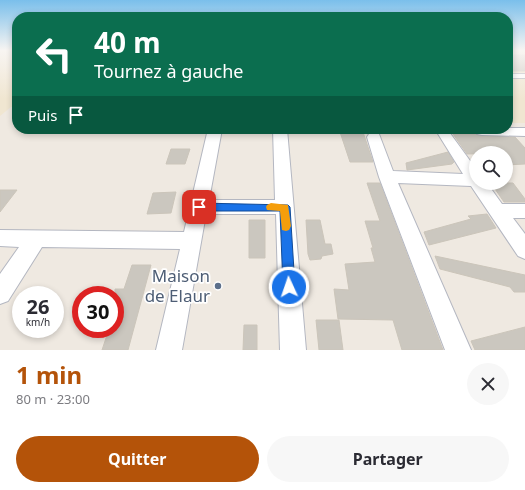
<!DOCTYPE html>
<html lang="fr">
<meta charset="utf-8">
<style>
body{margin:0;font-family:"Noto Sans",sans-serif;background:#f7f7f7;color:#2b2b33;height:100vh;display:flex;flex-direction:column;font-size:15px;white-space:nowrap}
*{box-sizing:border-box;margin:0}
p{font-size:13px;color:#7c7c81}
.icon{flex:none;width:22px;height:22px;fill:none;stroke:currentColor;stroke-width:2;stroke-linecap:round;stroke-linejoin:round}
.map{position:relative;height:350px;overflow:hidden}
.side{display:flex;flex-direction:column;background:#fff;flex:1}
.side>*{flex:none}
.top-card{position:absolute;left:12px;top:12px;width:501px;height:122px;border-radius:16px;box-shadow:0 2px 6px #0003;background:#0b6e4f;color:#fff;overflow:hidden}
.fabs{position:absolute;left:469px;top:146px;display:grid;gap:8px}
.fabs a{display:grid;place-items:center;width:44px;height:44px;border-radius:50%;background:#fff;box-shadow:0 2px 6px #0003;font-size:20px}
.speed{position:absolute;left:12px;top:286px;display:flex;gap:8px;font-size:20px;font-weight:700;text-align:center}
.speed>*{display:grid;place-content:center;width:52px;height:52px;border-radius:50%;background:#fff;box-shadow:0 2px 6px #0003;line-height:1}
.speed small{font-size:10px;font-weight:400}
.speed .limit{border:6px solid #d22;background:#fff;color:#111}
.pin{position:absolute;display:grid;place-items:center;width:34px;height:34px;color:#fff;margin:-17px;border-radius:8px;box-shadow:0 2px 6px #0006}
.me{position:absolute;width:44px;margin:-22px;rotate:357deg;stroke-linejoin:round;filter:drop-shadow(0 0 3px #0008)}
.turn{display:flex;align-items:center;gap:14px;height:84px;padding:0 16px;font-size:18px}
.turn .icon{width:52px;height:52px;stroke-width:2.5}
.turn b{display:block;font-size:28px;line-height:34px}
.then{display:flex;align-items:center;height:38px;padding:0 16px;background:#0003;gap:8px;font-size:15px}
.round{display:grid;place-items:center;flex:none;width:42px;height:42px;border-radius:21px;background:#f7f7f7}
.head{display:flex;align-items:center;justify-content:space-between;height:68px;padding:0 16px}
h1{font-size:24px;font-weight:700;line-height:30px;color:#b45309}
.primary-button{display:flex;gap:8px;margin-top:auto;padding:8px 16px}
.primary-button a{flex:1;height:46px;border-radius:24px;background:#b45309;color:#fff;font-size:16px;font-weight:700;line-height:46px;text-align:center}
.primary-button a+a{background:#f7f7f7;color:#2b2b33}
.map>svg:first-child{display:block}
.education{fill:#f0e6d1}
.building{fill:#cbc7bf;stroke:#cbc5ba}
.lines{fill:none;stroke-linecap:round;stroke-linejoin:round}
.lane-casing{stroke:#b4b7c1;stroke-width:2}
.street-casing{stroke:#b4b7c1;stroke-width:2}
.lane{fill:#fff;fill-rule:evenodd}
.street{fill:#fff;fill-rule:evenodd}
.route{fill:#1a73e8;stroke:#114b97}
.slow{fill:#f59e0b}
.service-dot{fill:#5c6f8a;stroke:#fff;stroke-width:1.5}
.labels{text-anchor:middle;stroke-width:3.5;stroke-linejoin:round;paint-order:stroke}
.near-service-label{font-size:17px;fill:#4e5e75;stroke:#fff;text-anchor:end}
</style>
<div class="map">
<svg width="525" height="350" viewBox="0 0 525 350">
<rect width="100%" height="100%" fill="#efe9e1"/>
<!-- education -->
<path class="education" d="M0 50H17V107H11L0 116Z
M508 50H525V123H508Z"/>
<!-- building -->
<path class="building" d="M508 55H525V71H508Z
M339 129H362L373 162H350Z
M453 134H475L482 136 515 137 525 148V164L506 165V153L467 154Z
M171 149H190L185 164H166Z
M448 152 454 162 452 164 407 170 406 163Z
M367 183H380L443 350H402L393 320 338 319 334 289 349 290 345 264 375 262 371 248H373L365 221H380Z
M491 183H513L525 199V202H504Z
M0 190H17L0 212Z
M176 192 171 213 147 214 153 193Z
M487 214 496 228 429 245 424 232 471 219 468 216Z
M249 220H265V258H249Z
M306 220H320L325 244H331L333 254 322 256 321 259 310 260 308 254Z
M435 256 525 275V292H514L510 287 440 269Z
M132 265H151L128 350H102L109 329H115V289H124Z
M316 320H339L343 350H319Z
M244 325H257V350H243Z
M525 327V350H475L471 341Z"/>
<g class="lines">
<!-- lane casing -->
<g class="lane-casing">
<path id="lane" d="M525 74V78H512L509 76 512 74Z"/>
</g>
<!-- street casing -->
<g class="street-casing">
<path id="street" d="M508 128H525V136L482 135 477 134 475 131 477 129H508Z
M208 129H222L209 200H275L273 129H287L306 350H280L276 214H206L182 350H156L180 249 42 247 8 301 0 304V274L19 247 0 246V230L184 232Z
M435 129H447L476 169V183H487L502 204H525V218H513L525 234V259L518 256 471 186 398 183 471 350H445L379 177 367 137 369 134 374 133 379 134 393 171 463 174Z"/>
</g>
<!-- lane -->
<use href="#lane" class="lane"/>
<!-- street -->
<use href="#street" class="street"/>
</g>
<!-- sky -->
<linearGradient id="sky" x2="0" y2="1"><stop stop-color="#7abfeb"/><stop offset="0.51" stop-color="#f8f5f2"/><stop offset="1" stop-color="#f8f5f2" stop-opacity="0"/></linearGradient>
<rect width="525" height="99" fill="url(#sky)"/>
<!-- route -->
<path class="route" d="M199 203 288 205 290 207 295 287 294 291 289 293 285 291 283 287 280 211H199L195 210 194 207 195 204Z"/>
<!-- slow -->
<path class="slow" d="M271 203 288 205 291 226 289 230 286 231 282 230 280 211 267 210 266 207 267 205Z"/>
<!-- markers -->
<circle class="service-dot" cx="218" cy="286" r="4"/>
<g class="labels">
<!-- near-service labels -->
<g class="near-service-label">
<text x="210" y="282">Maison<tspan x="210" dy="20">de Elaur</tspan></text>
</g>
</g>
</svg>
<div class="fabs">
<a><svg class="icon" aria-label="search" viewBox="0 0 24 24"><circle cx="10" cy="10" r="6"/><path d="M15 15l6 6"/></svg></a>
</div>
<div class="speed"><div>26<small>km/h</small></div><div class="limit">30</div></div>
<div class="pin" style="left:199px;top:207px;background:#d93025"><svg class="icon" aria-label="arrive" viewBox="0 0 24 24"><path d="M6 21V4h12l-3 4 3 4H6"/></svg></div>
<svg class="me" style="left:289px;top:287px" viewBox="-20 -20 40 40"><circle r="17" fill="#1a73e8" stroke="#fff" stroke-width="3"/><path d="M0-11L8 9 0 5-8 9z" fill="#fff"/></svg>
<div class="top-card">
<div class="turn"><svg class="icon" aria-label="left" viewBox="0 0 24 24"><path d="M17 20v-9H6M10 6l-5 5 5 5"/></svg><div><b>40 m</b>Tournez à gauche</div></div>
<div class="then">Puis<svg class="icon" aria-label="arrive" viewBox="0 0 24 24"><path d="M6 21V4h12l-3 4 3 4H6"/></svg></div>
</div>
</div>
<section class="side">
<div class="head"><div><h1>1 min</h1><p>80 m · 23:00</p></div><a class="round"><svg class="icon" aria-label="close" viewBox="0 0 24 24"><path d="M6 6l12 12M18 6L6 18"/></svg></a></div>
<div class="primary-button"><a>Quitter</a><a>Partager</a></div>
</section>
